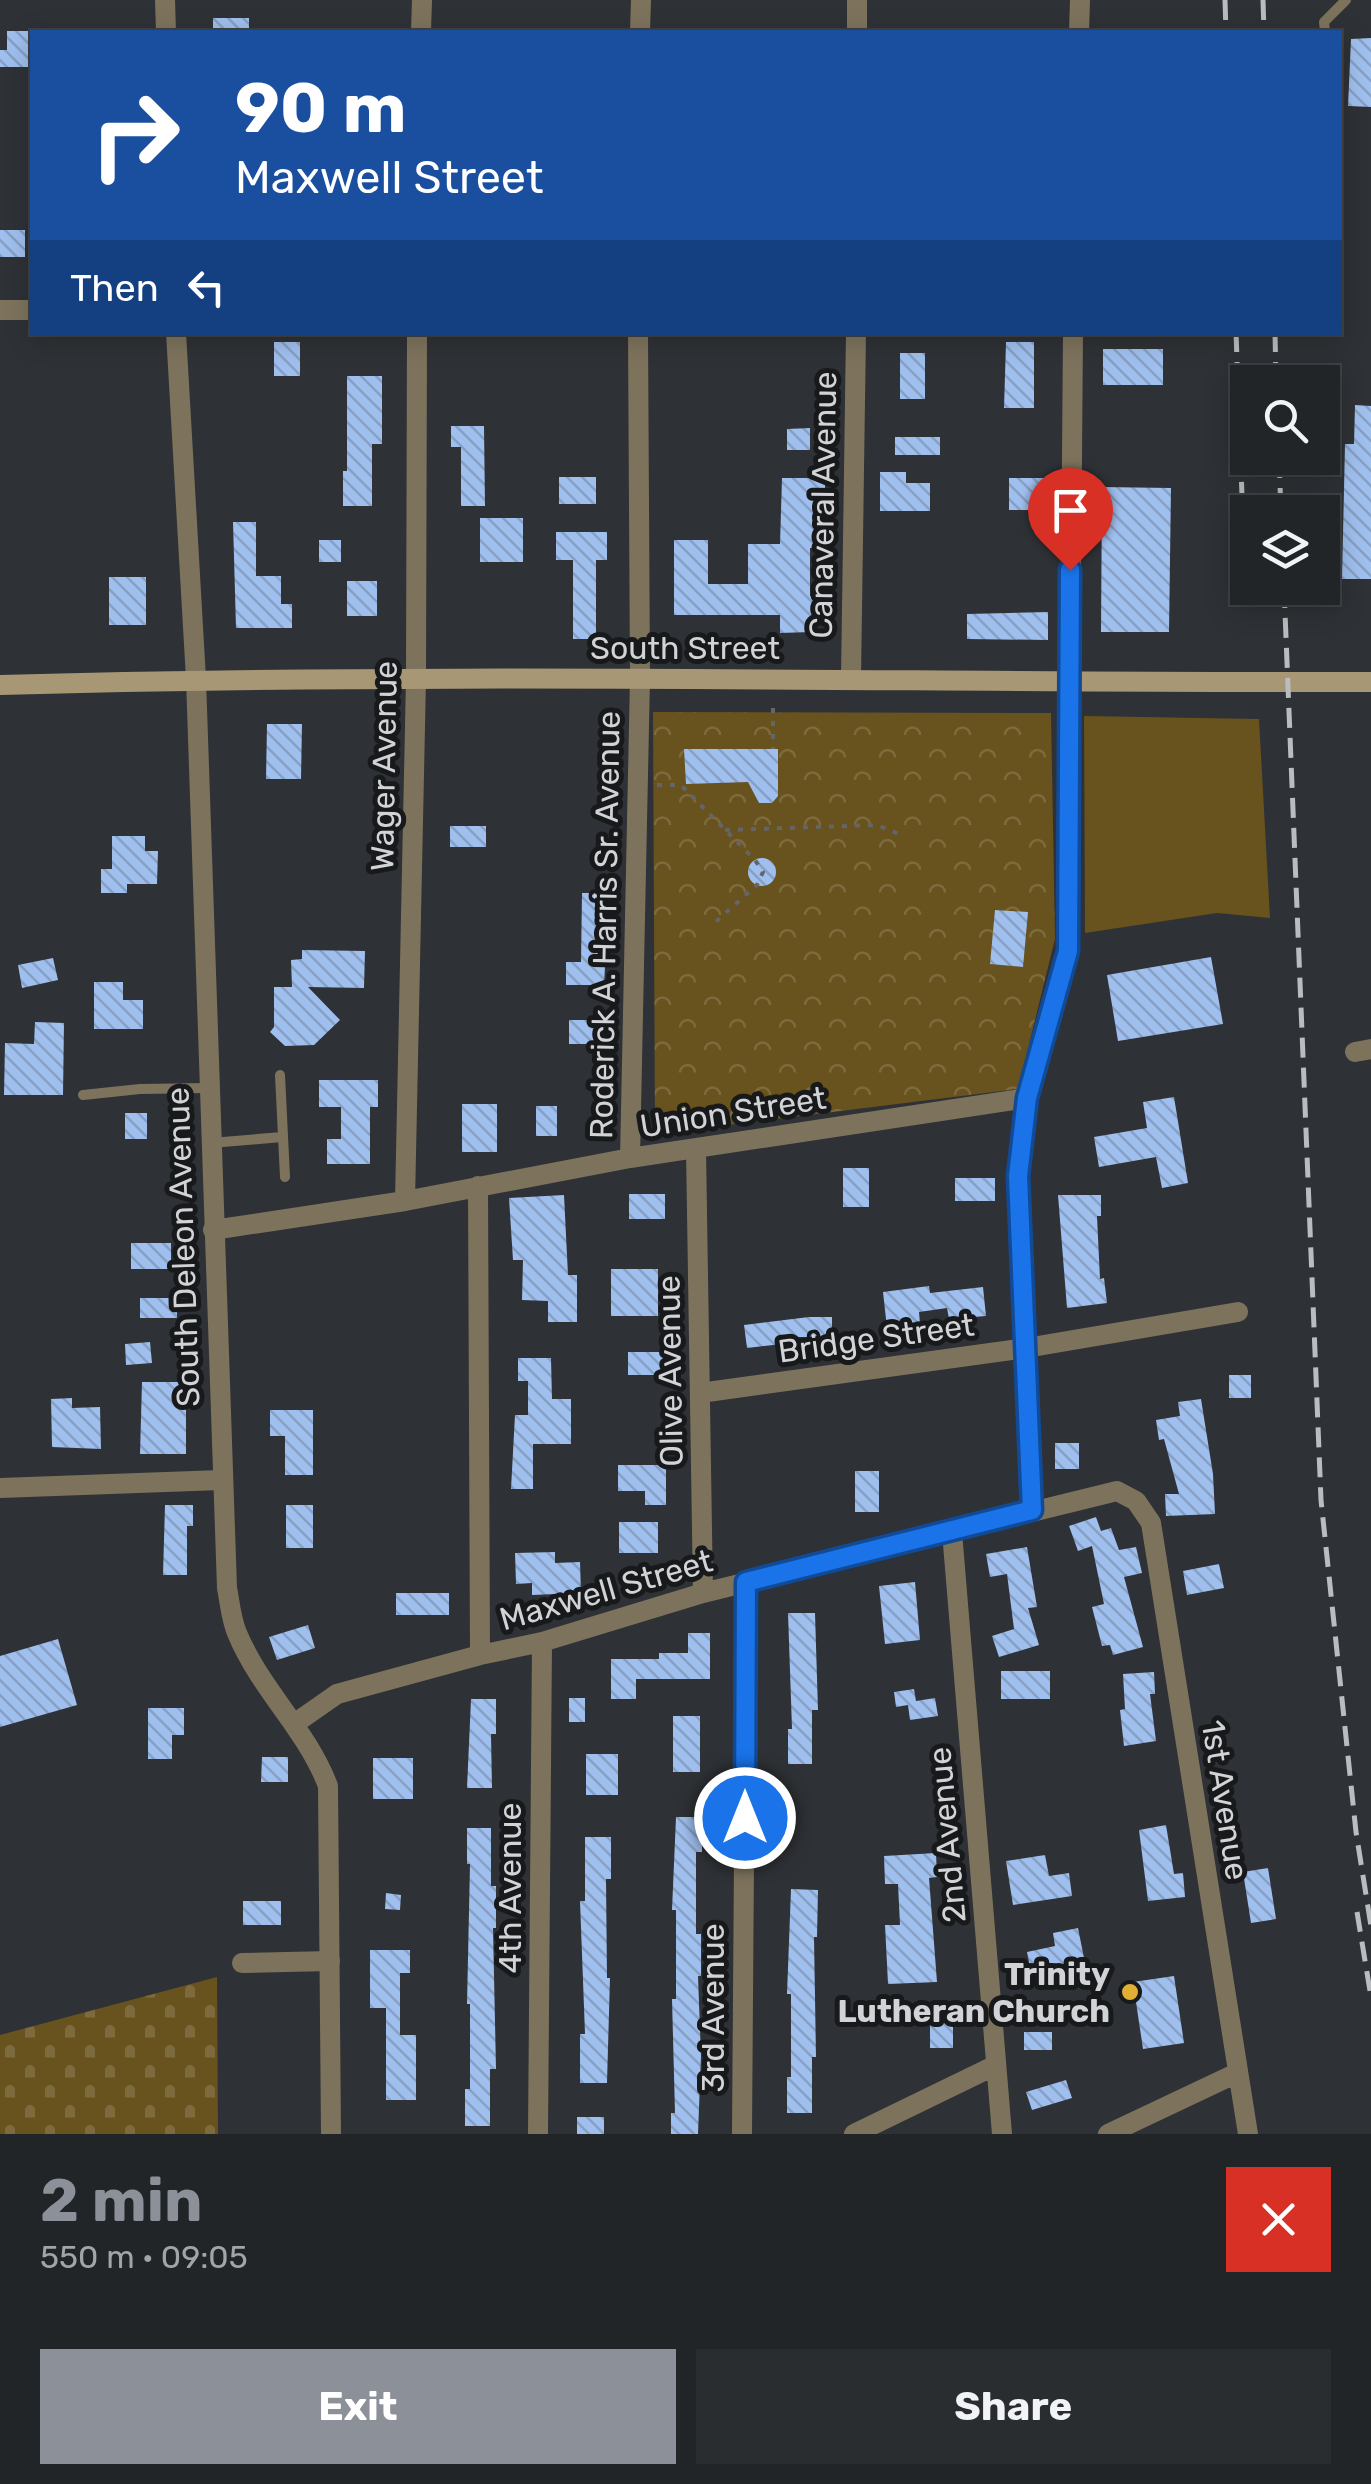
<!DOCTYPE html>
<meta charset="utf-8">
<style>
body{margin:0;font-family:Rubik,sans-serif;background:#2a2d30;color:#f1f3f6;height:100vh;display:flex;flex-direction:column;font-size:38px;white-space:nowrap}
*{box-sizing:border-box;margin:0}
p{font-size:32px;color:#a2a5a8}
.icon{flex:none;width:55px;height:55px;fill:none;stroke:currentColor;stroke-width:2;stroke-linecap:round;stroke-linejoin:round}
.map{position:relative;height:2134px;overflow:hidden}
.side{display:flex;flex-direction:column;background:#222528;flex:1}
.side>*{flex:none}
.banner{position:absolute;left:30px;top:30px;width:1312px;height:305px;border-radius:0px;box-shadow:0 5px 25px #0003,0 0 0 2px #3f4245;background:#1a4fa0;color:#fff;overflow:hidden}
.tools{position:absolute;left:1230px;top:365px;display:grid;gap:20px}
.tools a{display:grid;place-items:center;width:110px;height:110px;border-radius:0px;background:#222528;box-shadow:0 5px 25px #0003,0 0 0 2px #3f4245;font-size:50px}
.pin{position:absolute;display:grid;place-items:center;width:85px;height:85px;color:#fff;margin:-102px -42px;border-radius:50% 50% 50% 0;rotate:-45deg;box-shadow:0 0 10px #0007}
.pin .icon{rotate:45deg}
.me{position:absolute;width:110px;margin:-55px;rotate:0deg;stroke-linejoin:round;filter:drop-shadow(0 0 8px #0008)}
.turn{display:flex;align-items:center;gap:35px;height:210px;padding:0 40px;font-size:45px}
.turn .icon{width:130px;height:130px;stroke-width:2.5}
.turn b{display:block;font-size:70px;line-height:85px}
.then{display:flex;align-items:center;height:95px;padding:0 40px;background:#0003;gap:20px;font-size:38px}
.round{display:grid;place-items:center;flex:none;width:105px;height:105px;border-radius:0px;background:#2a2d30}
.summary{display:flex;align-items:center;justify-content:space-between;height:170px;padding:0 40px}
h1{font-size:60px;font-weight:700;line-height:75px;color:#8c9099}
.action{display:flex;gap:20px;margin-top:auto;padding:20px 40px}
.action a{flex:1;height:115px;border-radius:0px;background:#8c9099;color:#fff;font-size:40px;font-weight:700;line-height:115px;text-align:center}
.action a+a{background:#2a2d30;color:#f1f3f6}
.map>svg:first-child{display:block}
.grass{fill:#68521d}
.forest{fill:url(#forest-crowns)}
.cemetery{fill:url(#cemetery-stones)}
.building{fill:url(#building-back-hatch)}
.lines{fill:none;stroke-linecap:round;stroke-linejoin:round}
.path{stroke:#636569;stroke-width:4;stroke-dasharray:5 8;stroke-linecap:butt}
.service{stroke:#7d735d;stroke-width:10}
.minor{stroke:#7d735d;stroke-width:20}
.tertiary{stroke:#7d735d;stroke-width:20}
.secondary{stroke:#a89775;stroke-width:20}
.rail{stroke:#babcc0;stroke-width:5;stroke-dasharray:20 10;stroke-linecap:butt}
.route-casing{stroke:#114b97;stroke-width:25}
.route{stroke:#1a73e8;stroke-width:18}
.poi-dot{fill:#e1af34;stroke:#17191b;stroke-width:4}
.labels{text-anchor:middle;stroke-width:10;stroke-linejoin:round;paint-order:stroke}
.street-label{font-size:32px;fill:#d1d3d6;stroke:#17191b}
.poi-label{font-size:32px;font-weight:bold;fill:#d1d3d6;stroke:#17191b;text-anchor:end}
</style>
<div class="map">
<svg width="1371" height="2134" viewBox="0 0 1371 2134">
<defs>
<pattern id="forest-crowns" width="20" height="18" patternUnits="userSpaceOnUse" patternTransform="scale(2.5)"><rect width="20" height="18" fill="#68521d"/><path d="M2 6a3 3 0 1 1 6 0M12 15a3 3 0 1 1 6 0" fill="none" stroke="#7d6a3d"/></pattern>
<pattern id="cemetery-stones" width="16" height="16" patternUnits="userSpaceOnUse" patternTransform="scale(2.5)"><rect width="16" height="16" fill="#68521d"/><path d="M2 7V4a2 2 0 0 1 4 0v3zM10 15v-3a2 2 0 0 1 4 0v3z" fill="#7d6a3d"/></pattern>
<pattern id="building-back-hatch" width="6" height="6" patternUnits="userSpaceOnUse" patternTransform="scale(2.5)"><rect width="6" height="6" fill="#9fbfee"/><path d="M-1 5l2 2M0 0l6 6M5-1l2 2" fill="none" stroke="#879fc2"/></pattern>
</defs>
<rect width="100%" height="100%" fill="#2e3135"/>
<!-- grass -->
<path class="grass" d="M1084 716 1259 719 1270 918 1217 913 1085 933Z"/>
<!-- forest -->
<path class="forest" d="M653 712 1051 713 1055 939 1018 1089 655 1134Z"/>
<!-- cemetery -->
<path class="cemetery" d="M217 1977 218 2134H0V2035Z"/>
<!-- building -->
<path class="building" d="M213 18H249V32H213Z
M7 31H30V67H0V50H7Z
M1371 38V107L1348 106 1351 39Z
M0 230H25V257H0Z
M274 342H300V376H274Z
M1006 342H1034V408H1004Z
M1103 349H1163V385H1103Z
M900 353H925V399H900Z
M347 376H382V444H372V506H343V471H347Z
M1355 405 1371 406V579H1342L1345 444H1354Z
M451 426H484L485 506H461V447H451Z
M810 428V450H787V429Z
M895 437H940V455H895Z
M880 472H906V483H930V511H880Z
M559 477H596V504H559Z
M782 478H825V492H818V548H810V596H827V619L812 620V632L780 633V615H674V540H708V584H748V544H780Z
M1009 478H1044V510H1009Z
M1102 487 1171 488 1169 632H1101Z
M480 518H523V562H480Z
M233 522H256V576H281V604H292V628H236Z
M556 532H607V560H596V639H573V560H556Z
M319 540H341V562H319Z
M109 577H146V625H109Z
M347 581H377V616H347Z
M1048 612V640L967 639V614Z
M267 724H302L301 779H266Z
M684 749H778V796L772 803H759L748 782 686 784Z
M450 826H486V847H450Z
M112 836H145V851H158L157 884H127V893H101V869H112Z
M748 872a14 14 0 1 1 28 0a14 14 0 1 1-28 0Z
M582 893H609L604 985H566V962H581Z
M995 910 1028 912 1023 967 990 964Z
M302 950 365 951 364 988 308 987 340 1020 314 1045 285 1046 270 1032 274 1027V987H292L291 960 302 959Z
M1211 957 1223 1024 1118 1041 1107 975Z
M53 958 58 980 22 988 18 965Z
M94 982H123V1000H143V1029H94Z
M569 1020H610V1044H569Z
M35 1022 64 1023 63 1095H4L5 1043 34 1044Z
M319 1080H378V1107H370V1164H327V1139H341V1107H319Z
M1174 1097 1188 1183 1162 1188 1156 1157 1099 1167 1094 1137 1147 1128 1143 1102Z
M462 1104H497V1152H462Z
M536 1106H557V1136H536Z
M125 1113H147V1139H125Z
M843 1168H869V1207H843Z
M955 1178H995V1201H955Z
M629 1194H665V1219H629Z
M564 1195 568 1275H577V1322H548V1301L522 1300 523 1260H513L509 1198Z
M1058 1195H1101V1216H1097L1100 1279 1104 1278 1107 1303 1067 1308Z
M131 1243H171V1269H131Z
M611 1269H658V1316H611Z
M929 1286 930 1293 983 1287 986 1316 949 1319 947 1308 919 1312 920 1324 887 1328 883 1292Z
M140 1298H177V1318H140Z
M809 1317H832V1337H790L791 1343 747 1348 744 1325Z
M150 1342 152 1363 126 1365 125 1344Z
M628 1352H673V1375H628Z
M518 1358H551L552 1399H571V1444H533V1489H511L515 1415H528V1381H518Z
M1229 1375H1251V1398H1229Z
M142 1382H186V1454H140Z
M72 1398V1408L100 1407 101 1449 52 1447 51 1399Z
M1201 1399 1213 1474 1215 1514 1166 1516 1165 1494H1179L1164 1439 1159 1440 1156 1420 1180 1416 1178 1402Z
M270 1410H313V1475H285V1436H270Z
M1055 1443H1079V1469H1055Z
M618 1465H666V1505H645V1491H618Z
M855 1471H879V1512H855Z
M165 1505H193V1526H187V1575H163Z
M286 1505H313V1548H286Z
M1096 1517 1101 1531 1111 1528 1119 1550 1136 1547 1142 1573 1124 1577 1143 1647 1113 1655 1110 1645 1102 1646 1092 1607 1104 1604 1092 1546 1078 1551 1069 1526Z
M619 1522H658V1553H619Z
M1027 1547 1037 1607 1028 1608 1039 1645 999 1657 992 1636 1014 1629 1007 1574 990 1577 986 1554Z
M555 1552V1563L580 1562 581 1593 532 1595V1583L516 1584 515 1553Z
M1219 1564 1224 1588 1187 1595 1183 1571Z
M915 1582 920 1640 885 1644 879 1586Z
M396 1593H449V1615H396Z
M788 1613H815L818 1710H812V1764H788V1729H792Z
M308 1625 315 1648 277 1660 269 1637Z
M688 1633H710V1679H636V1699H611V1659H659V1653H688Z
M58 1639 77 1705 0 1727V1656Z
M1001 1671H1050V1699H1001Z
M1154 1672 1155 1694H1150L1156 1741 1124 1746 1120 1710 1125 1709 1123 1674Z
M914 1689 916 1701 935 1698 938 1716 910 1720 908 1705 896 1707 894 1692Z
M569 1698H585V1722H569Z
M471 1699H496V1734H491L492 1788H467Z
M148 1708H184V1735H172V1759H148Z
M673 1716H700V1772H673Z
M586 1754H618V1795H586Z
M262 1757H288V1782H261Z
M373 1758H413V1799H373Z
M676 1817H702V1852H696V1934H701V1976H698L701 2056 698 2134H671V2113H675L672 1999H676V1910H672Z
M1166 1825 1174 1874 1183 1873 1185 1897 1148 1901 1139 1830Z
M467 1828H491V1886H496V1928H493L496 2069H490V2126H465V2089H470V2004H467L470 1864H467Z
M585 1837H611V1879H606L607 1978H610L607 2083H580V2034H585L580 1901H585Z
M936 1853 937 1877 929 1878 937 1982 888 1984 885 1925H900L898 1884H885L884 1856Z
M1045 1855 1049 1876 1069 1873 1072 1896 1013 1905 1006 1861Z
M1268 1868 1276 1919 1251 1923 1243 1872Z
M791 1889 818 1890 817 1937H814L816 2057H812V2113H787V2077H791V1994H787Z
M386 1893 401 1895 400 1910 385 1909Z
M243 1901H281V1925H243Z
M1078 1928 1087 1973 1033 1983 1027 1952 1055 1946 1053 1933Z
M370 1950H410V1973H400V2035H416V2100H386V2008H370Z
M1174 1976 1184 2043 1143 2049 1133 1982Z
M930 2004H953V2048H930Z
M1024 2032H1052V2050H1024Z
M1066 2080 1072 2098 1032 2110 1026 2092Z
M577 2117H604V2134H577Z"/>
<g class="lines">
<!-- path -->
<path class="path" d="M773 708V749
M657 785H681L755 860 763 872 757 885 712 925
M725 830 877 825 899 834"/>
<!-- service -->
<path class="service" d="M1325 32 1324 22 1346 0
M280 1075 285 1177
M83 1095 140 1089 208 1088
M211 1143 282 1137"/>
<!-- minor -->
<path class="minor" d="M421 32 422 0
M640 32 641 0
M857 32V0
M1079 32 1080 0
M0 310H32
M851 678 856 332
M1355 1052 1371 1049
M696 1149 703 1593
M630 1158 640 678 638 332
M478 1186 480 1655
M405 1201 416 679 417 332
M213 1230 405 1201 630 1158 1027 1098
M700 1393 1026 1348 1238 1312
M0 1488 221 1480
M1032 1510 1018 1176 1027 1098 1068 951 1073 332
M952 1532 1002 2134
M294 1724 337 1694 480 1655 542 1642 703 1593 1117 1491 1136 1501 1151 1523 1248 2134
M242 1963 330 1961
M538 2134 542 1642
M742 2134 746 1582
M854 2134 996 2065
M1108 2134 1237 2073"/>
<!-- tertiary -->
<path class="tertiary" d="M165 0 166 32
M176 332 196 679 227 1588C230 1603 231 1619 237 1633 260 1689 307 1730 328 1786L331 2134"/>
<!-- secondary -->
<path class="secondary" d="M0 685C457 672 914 683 1371 682"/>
<!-- rail -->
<path class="rail" d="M1225 0 1226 32
M1263 0 1264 32
M1236 332 1246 605
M1275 332 1276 382
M1279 458 1281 512
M1284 588 1321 1500 1356 1832 1371 1926
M1357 1912 1371 1997"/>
</g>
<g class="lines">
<!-- route casing -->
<g class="route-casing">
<path id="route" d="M745 1818 746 1582 1032 1510 1018 1176 1027 1098 1068 951 1070 570"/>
</g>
<!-- route -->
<use href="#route" class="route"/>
</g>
<!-- markers -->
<circle class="poi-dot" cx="1130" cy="1992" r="10"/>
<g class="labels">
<!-- street labels -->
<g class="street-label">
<text transform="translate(823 505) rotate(-89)" y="11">Canaveral Avenue</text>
<text x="685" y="659">South Street</text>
<text transform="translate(384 766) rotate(-89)" y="11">Wager Avenue</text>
<text transform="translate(605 925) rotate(-89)" y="11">Roderick A. Harris Sr. Avenue</text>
<text transform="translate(733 1112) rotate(-9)" y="11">Union Street</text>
<text transform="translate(183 1247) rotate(-92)" y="11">South Deleon Avenue</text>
<text transform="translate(876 1338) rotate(-8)" y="11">Bridge Street</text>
<text transform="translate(670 1371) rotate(-91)" y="11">Olive Avenue</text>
<text transform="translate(606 1590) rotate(-16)" y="11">Maxwell Street</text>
<text transform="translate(1225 1800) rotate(81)" y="11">1st Avenue</text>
<text transform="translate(947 1835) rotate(-95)" y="11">2nd Avenue</text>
<text transform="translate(510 1888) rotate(-90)" y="11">4th Avenue</text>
<text transform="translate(713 2008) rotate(-90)" y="11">3rd Avenue</text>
</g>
<!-- poi labels -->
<g class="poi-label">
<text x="1110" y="1985">Trinity<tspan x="1110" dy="37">Lutheran Church</tspan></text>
</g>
</g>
</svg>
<div class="tools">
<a><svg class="icon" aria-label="search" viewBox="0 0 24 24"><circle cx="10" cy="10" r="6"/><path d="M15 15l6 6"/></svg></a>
<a><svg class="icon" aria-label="layers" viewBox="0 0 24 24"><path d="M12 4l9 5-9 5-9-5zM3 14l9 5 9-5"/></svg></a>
</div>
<div class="pin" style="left:1070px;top:570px;background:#d93025"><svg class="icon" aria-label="arrive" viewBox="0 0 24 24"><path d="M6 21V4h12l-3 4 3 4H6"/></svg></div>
<svg class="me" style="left:745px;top:1818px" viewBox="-20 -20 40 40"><circle r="17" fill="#1a73e8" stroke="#fff" stroke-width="3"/><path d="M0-11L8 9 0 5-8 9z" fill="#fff"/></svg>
<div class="banner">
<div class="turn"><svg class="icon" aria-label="right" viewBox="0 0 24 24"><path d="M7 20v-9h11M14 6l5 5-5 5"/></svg><div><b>90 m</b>Maxwell Street</div></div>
<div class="then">Then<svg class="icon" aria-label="left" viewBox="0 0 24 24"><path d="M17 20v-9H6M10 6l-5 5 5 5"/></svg></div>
</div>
</div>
<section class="side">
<div class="summary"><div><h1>2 min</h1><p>550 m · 09:05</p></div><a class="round" style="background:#d93025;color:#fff"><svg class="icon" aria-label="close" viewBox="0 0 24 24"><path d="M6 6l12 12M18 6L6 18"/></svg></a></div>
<div class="action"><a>Exit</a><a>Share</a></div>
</section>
